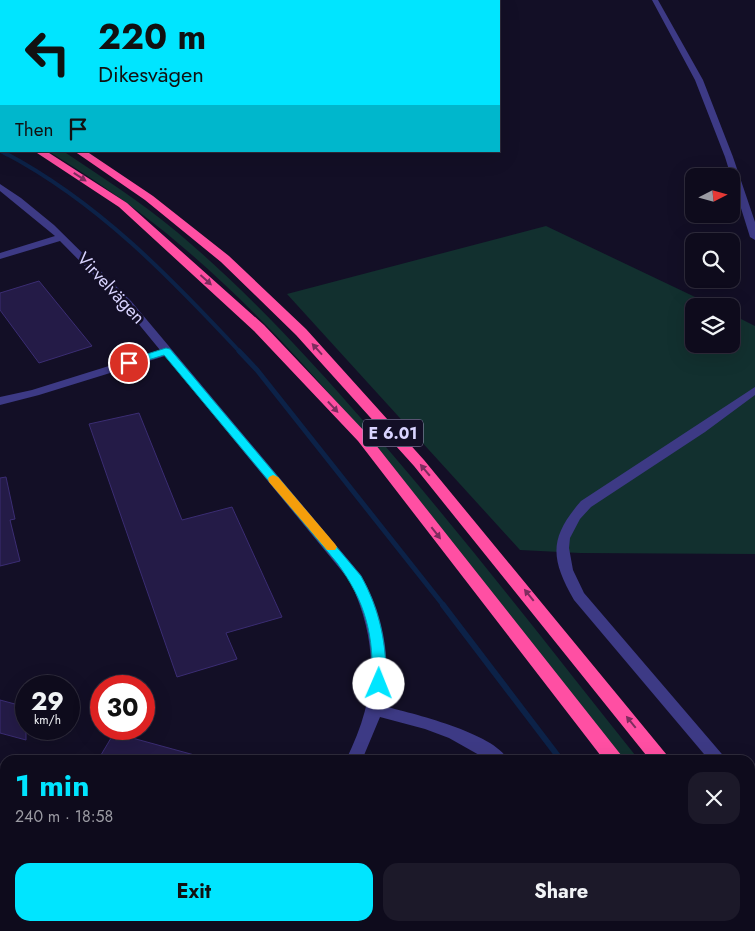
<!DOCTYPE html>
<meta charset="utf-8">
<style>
body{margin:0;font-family:Jost,sans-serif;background:#1c1929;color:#f1f3f6;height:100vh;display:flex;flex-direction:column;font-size:19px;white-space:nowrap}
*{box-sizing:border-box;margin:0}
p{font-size:16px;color:#9b9ba3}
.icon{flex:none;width:28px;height:28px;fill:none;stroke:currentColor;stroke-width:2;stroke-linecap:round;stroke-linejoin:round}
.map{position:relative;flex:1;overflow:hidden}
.panel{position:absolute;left:0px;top:755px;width:755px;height:176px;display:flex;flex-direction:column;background:#0e0b1c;border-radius:15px 15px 0 0;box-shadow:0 5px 20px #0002,0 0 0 1px #2e2b3b}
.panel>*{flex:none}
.banner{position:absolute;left:0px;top:0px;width:500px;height:152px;box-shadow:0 5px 20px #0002,0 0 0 1px #2e2b3b;background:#00e5ff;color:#111;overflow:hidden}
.needle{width:32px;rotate:84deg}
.buttons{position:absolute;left:685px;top:168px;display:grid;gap:10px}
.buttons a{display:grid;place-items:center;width:55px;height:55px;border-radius:10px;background:#0e0b1c;box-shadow:0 5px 20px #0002,0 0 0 1px #2e2b3b;font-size:25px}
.speed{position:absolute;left:15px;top:675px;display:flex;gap:10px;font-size:25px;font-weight:700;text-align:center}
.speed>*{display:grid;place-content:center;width:65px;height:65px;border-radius:50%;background:#0e0b1c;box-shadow:0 5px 20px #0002,0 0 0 1px #2e2b3b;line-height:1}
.speed small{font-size:12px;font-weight:400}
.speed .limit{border:8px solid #d22;background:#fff;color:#111}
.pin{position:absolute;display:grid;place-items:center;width:42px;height:42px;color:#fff;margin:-21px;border:2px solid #fff;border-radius:50%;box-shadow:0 1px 5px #0007}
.me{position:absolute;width:55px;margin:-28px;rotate:1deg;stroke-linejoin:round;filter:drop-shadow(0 0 4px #0008)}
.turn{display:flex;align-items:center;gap:18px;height:105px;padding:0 15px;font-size:22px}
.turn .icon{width:65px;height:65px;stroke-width:2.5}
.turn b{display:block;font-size:35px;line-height:42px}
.then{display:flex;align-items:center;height:48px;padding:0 15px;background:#0003;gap:10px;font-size:19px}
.round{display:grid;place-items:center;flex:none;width:52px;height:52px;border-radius:15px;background:#1c1929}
.overview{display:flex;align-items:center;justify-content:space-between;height:85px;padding:0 15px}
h1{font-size:30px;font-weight:700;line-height:38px;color:#00e5ff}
.primary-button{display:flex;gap:10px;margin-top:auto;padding:10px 15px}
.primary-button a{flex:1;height:58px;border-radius:15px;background:#00e5ff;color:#111;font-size:20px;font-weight:700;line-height:58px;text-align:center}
.primary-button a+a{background:#1c1929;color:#f1f3f6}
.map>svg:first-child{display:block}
.green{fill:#12302f}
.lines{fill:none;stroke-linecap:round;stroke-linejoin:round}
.stream-far3{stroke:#0c2248;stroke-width:3}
.stream-far2{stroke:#0c2248;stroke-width:4}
.stream-far1{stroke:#0c2248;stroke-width:5}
.stream{stroke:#0c2248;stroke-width:6}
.building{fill:#241b47;stroke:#3b2d73}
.street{fill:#3d3a85;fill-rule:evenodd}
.highway{fill:#ff4fa3;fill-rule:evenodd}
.oneway{fill:#7d2c5e}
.route{fill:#00e5ff;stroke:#0095a6}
.slow{fill:#f59e0b}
.labels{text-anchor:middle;stroke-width:5;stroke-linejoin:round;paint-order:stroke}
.shield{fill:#130f26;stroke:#9e99be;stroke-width:1}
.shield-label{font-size:16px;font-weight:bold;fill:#d9d4ff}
.street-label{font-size:18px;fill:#d9d4ff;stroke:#130f26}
</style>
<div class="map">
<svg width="755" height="931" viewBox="0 0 755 931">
<rect width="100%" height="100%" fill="#130f26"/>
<!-- green -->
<path class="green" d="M48 151H63C102 177 141 202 177 232 246 290 308 357 367 425 461 533 549 647 639 760H622C567 689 511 618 455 547 367 435 277 324 166 233 129 203 89 176 48 151Z
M546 226 714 306H694V344H731V314L755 326V554L580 553 520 550 287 294Z"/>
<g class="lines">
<!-- stream-far3 -->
<path class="stream-far3" d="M0 151 7 155"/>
<!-- stream-far2 -->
<path class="stream-far2" d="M5 153C98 202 170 277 240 352"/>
<!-- stream-far1 -->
<path class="stream-far1" d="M239 351 257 370 444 606"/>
<!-- stream -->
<path class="stream" d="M443 605 561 760
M682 926 686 931"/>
</g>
<!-- building -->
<path class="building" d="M39 281 92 346 39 363 0 310V293Z
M139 413 182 520 232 507 282 617 226 633 237 659 177 677 89 424Z
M6 477 15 519 10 520 20 561 0 566V478Z
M0 700 26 707V740L0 733Z
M114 733 198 756V760H98Z"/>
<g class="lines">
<!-- street -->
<path class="street" d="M652 0H658L703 80 733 157 755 222V240L750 237 725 157 695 80Z
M0 184 21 198 54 225 131 301 361 575C384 615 392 661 383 706 411 713 495 733 508 760H488L449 738 425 729 380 717 362 760H346C377 697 380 646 350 581L165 356 39 395 0 405V397L32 390 160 350 123 305 60 241 0 259V253L55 236 0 191Z
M755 387V395L705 432 591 507 580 519 570 538 569 548 573 570 584 593 727 760H709L574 600C550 558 549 538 581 501Z
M750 789 755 791V809L750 807Z
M143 926H171L169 931H141Z
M622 926H641L643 931H624Z"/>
<!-- highway -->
<path class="highway" d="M0 105H1V112H0Z
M0 127H1V134H0Z
M34 151H46L127 203 264 325 368 435 625 760H604L358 441 254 331 119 207Z
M74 151H86L153 196 229 256 306 329 424 460 671 760H650L414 466 296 335 221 262 145 200Z
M750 861 755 862V886L750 884Z
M750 918 755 924V931H735L733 926H750Z"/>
</g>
<!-- one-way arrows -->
<defs><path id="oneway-solid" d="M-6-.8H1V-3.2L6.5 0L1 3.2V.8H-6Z" transform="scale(1.25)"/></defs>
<g class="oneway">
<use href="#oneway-solid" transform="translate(80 177) rotate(33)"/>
<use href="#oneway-solid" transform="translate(206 280) rotate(42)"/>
<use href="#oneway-solid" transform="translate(317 349) rotate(-132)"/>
<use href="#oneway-solid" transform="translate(333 407) rotate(47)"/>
<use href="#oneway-solid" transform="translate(425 470) rotate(-130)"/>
<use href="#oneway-solid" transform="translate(436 533) rotate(52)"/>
<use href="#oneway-solid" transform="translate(529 595) rotate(-129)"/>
<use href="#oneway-solid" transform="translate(631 722) rotate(-129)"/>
</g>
<!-- route -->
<path class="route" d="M166 348 170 349 361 576C380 610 387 645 386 684L384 688 379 690 374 688 372 684C374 636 366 602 337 563L164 355 129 366 124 363 125 361Z"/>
<!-- slow -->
<path class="slow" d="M273 475 278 477 335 544 337 547 335 550H327L269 482 268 479 269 477Z"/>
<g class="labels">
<!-- shield labels -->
<rect class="shield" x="363" y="419.5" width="60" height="27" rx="4"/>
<g class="shield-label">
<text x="393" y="439">E 6.01</text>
</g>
<!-- street labels -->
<g class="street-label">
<text transform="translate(111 288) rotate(47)" y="6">Virvelvägen</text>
</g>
</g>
</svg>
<div class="buttons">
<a><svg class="needle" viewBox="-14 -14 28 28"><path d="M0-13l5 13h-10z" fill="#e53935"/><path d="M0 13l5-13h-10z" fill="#9b9ba3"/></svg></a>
<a><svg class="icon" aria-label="search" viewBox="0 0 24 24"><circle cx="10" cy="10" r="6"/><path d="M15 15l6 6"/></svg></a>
<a><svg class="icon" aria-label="layers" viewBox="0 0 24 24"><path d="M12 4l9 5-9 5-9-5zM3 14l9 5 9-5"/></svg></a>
</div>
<div class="speed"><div>29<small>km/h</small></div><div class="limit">30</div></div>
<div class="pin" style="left:129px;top:363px;background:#d93025"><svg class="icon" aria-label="arrive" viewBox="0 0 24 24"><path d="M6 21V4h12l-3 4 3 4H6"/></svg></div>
<svg class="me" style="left:379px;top:684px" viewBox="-20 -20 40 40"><circle r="19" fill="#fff"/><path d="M0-13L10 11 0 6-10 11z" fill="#00e5ff"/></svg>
<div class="banner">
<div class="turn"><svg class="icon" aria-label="left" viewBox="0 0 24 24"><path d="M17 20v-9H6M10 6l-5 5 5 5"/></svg><div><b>220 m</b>Dikesvägen</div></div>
<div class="then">Then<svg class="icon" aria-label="arrive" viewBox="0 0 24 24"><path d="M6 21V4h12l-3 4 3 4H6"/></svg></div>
</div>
<section class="panel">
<div class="overview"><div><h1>1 min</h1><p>240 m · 18:58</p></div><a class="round"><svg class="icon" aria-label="close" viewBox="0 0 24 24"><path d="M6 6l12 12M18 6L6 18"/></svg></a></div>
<div class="primary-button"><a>Exit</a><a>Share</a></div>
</section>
</div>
